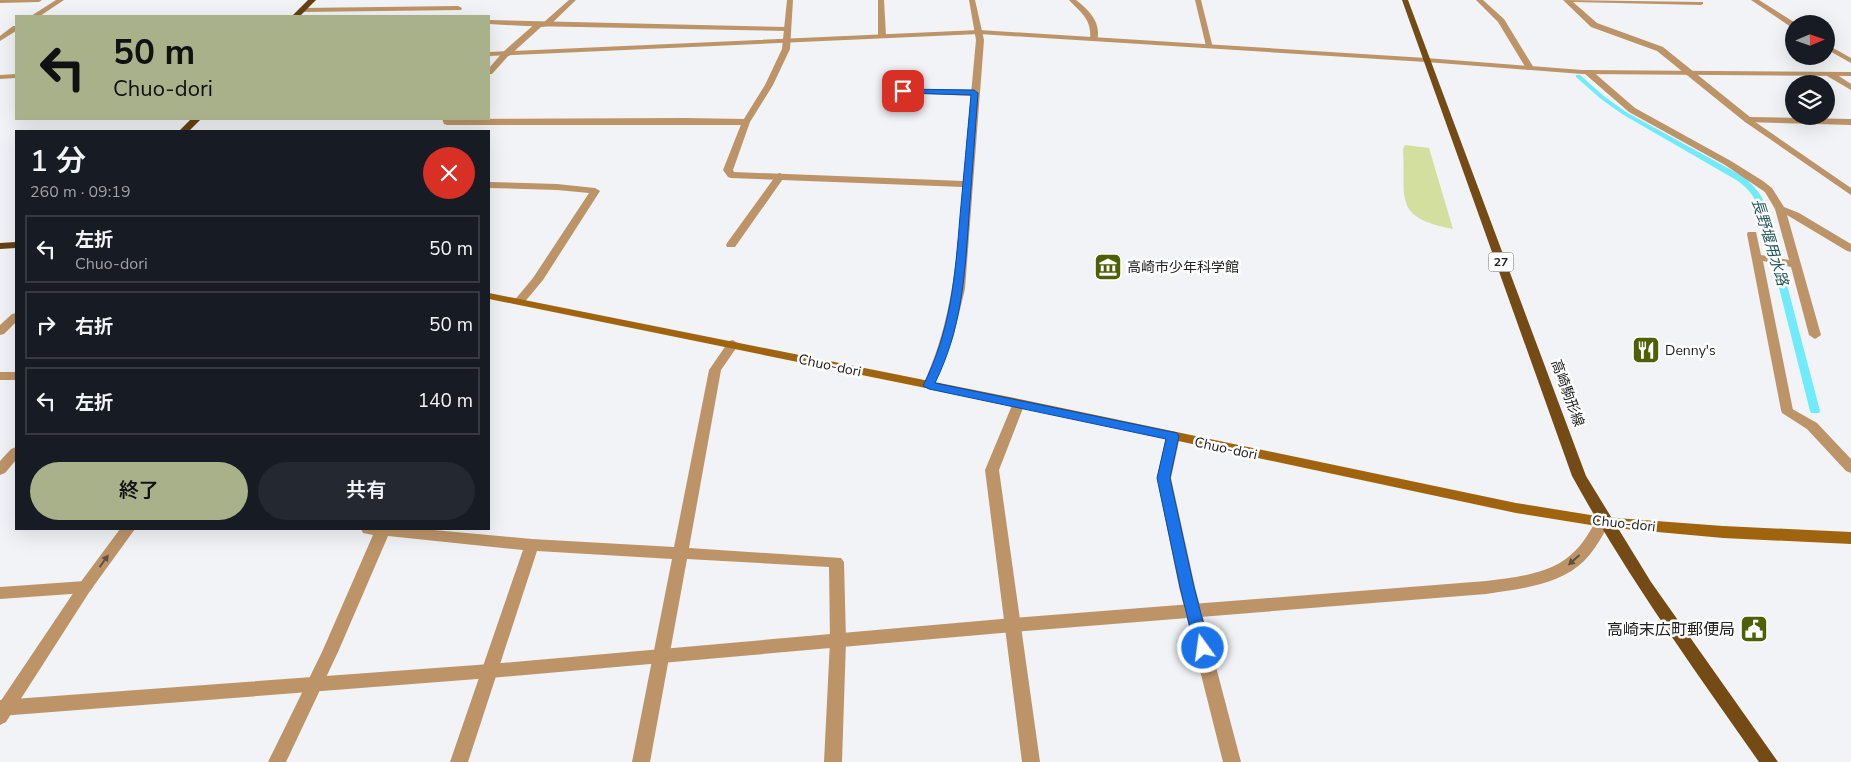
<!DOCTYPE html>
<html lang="ja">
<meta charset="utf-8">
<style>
body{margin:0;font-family:"Nunito Sans","Noto Sans JP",sans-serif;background:#242831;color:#f1f3f6;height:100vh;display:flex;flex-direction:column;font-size:19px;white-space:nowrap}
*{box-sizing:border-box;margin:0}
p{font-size:16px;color:#9ea1a6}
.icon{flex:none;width:28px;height:28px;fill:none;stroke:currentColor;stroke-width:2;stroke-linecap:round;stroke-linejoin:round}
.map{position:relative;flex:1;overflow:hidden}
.drawer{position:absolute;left:15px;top:130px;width:475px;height:400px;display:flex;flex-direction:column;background:#171b24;border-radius:0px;box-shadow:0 5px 20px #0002}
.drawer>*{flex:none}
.top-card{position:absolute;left:15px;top:15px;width:475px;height:105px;border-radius:0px;box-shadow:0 5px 20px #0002;background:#a8b18a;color:#111;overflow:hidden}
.needle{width:32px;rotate:88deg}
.tools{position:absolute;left:1785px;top:15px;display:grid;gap:10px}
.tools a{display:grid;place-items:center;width:50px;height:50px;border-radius:50%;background:#171b24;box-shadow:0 5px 20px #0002;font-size:25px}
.pin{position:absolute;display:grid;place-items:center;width:42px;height:42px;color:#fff;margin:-21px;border-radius:10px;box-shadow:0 2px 8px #0006}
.me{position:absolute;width:55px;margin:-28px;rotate:346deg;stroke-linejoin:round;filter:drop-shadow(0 0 4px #0008)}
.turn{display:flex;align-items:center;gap:18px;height:105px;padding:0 15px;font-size:22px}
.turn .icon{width:65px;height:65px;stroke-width:2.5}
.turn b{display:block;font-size:35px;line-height:42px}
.round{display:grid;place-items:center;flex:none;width:52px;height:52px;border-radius:26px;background:#242831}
.summary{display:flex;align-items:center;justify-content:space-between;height:85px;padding:0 15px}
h1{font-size:30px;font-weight:600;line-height:38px}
.button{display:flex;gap:10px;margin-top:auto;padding:10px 15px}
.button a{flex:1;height:58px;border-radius:30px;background:#a8b18a;color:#111;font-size:20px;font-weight:600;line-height:58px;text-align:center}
.button a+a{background:#242831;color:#f1f3f6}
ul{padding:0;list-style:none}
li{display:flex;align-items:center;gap:15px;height:68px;margin:0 10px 8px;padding:0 5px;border:2px solid #363941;border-radius:0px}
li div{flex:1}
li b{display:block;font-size:19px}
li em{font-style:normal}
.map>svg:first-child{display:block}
.green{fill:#d3df9f}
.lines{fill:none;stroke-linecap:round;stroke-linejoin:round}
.stream{fill:#6febfb;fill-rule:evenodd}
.service{fill:#bc9467;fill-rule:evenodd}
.minor{fill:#bc9467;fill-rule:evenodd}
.tertiary{fill:#bc9467;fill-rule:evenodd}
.secondary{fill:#9f640d;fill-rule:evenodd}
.primary{fill:#754b15;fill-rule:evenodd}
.trunk{fill:#654012;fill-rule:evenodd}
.oneway{fill:#60503e}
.route{fill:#1a73e8;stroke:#114b97}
.labels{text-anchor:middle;stroke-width:5;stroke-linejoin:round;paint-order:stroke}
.shield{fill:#fff;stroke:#646465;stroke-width:1}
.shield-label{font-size:12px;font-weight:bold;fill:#222223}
.poi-label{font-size:14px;fill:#222223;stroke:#fff;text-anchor:start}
.street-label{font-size:14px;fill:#222223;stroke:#fff}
.water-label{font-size:15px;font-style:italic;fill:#23585f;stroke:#fff}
.near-poi-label{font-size:16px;fill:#222223;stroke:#fff;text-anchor:end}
</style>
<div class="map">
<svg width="1851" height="762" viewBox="0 0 1851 762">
<rect width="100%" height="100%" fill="#f2f3f7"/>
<!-- green -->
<path class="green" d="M1405 145 1429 148 1453 229C1392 217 1406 199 1403 149Z"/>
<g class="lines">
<!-- stream -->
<path class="stream" d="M1576 75H1580L1605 97 1626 112 1744 177C1758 190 1764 197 1769 216L1820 411 1819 413H1811L1810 411 1761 216C1756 199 1752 192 1738 181L1622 114 1601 99 1576 77Z"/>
<!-- service -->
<path class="service" d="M0 0H42L39 2 0 3Z
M1069 0H1076C1089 10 1102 23 1097 41L1090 39C1092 19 1081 13 1069 0Z
M1195 0H1201L1213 48 1206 46Z
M1476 0H1483L1504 19 1534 68 1533 70H1527L1498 22Z
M458 6 462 8 461 10 302 12 298 10 302 8Z
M489 20 787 27 791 29 787 31 526 26 489 24Z
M503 52 510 54 492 74H489V68Z
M1585 70H1591L1635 108 1731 161 1763 181 1772 188 1784 207 1799 213 1851 244V252L1847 251 1787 215 1821 335 1815 339 1809 335 1791 267 1763 261 1793 410 1792 413 1787 414 1781 410 1747 234 1748 232H1756L1761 255 1789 260 1775 209 1765 192 1725 165 1629 112 1585 74Z
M900 89 974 90 978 93 974 96 903 93H900Z
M1748 117 1851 188V195L1745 122 1744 120Z
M685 118 746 119 750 122 746 125H447L444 124 442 119Z
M780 173 785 176 735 247H727L726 245 727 243 777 174Z
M733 340 739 344 721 370 689 548 841 558 844 562 846 641 842 762H824L830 641 829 567 687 559 650 762H632L672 559 537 551 468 762H450L523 550 388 536 338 652 286 762H268L322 652 373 535 363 533 361 529H423L532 539 674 547 709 370 729 341Z
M0 372H16V380H0Z
M1019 399 1025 403 999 470 1040 762H1022L985 470 1013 403Z
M16 447V460L5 473 0 475V461L11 449Z
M85 581 90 583 93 587 90 591 85 593 0 599V587Z"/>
<!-- minor -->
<path class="minor" d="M56 0H64L40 16H31Z
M569 0H576L549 26 541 27 509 56H503V52L536 23 544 22Z
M787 0H793L790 49 773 85 750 122 733 170 734 172 963 181 976 40 969 0H975L984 40 965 289 953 338 933 388H925L923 385C954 317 956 259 963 187L731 178 728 177 723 170 742 122 765 85 782 49Z
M878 0H884L886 36 882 38 878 36Z
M1563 0 1703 2V4L1701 5 1573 2 1597 23 1663 47 1750 117 1851 119V125L1745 122 1657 51 1591 27Z
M1751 0H1759L1797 24H1794V27H1791Z
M13 26H16V31L0 41V36Z
M1826 44 1851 58V63L1826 49Z
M1827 72H1833L1851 84V90L1827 76Z
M489 182 557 184 595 188 600 191 543 280 523 304 519 305 513 302 533 278 589 193 557 190 489 188Z
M16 313V322L4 334 0 335V325L12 314Z
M1787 406 1817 423 1851 459V473L1846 471 1807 429 1782 413 1781 410 1782 407Z
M1173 431 1178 433 1180 436 1171 478 1195 587 1241 762H1223L1179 587 1157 478 1166 436 1168 433Z
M120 529H135L90 591 6 722 0 725V702L80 583Z"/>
<!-- tertiary -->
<path class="tertiary" d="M979 30 1426 58 1582 70 1851 72V76L1582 74 1426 62 979 34 489 56V52Z
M16 74V78L0 79V75Z
M1603 517 1608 518 1610 522C1603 535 1595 550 1584 561 1560 585 1519 589 1486 594L1013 632 490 678 0 716V700L490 664 1013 618 1486 581C1517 577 1554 574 1576 550 1585 541 1591 529 1598 518Z"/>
<!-- secondary -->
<path class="secondary" d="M489 293 1019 399 1516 503 1603 517 1723 526 1851 532V544L1723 538 1603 527 1516 513 1019 407 489 299Z"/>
<!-- primary -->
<path class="primary" d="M1402 0H1408L1586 476 1651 582 1778 762H1759C1693 668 1627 576 1572 476Z"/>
<!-- trunk -->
<path class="trunk" d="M308 0H316L300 16H292Z
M191 119H201L189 131H179Z
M16 242V248L0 249V243Z"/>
</g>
<!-- one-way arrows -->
<defs><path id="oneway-solid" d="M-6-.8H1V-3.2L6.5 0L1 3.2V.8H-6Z" transform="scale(1.25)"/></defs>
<g class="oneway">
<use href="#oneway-solid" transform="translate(1574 560) rotate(138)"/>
<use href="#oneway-solid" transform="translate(104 561) rotate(-54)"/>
</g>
<!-- route -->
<path class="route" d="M900 89 974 90 978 93C975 134 972 174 969 215 965 275 962 328 935 383L1177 433 1179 436 1170 478 1194 587 1210 648 1208 653 1203 655 1197 653 1195 648 1180 587 1157 478 1166 439 929 389 923 386C951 330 955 277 960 216 964 176 967 135 971 95L903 93 900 92Z"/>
<!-- icons -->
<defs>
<g id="museum-square" transform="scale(1.4375)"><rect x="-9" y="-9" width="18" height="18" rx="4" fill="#4e6005" stroke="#fff"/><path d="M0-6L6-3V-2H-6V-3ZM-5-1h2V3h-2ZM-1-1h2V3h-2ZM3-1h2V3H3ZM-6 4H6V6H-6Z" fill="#fff"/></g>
<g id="restaurant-square" transform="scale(1.4375)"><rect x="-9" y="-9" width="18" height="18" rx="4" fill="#4e6005" stroke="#fff"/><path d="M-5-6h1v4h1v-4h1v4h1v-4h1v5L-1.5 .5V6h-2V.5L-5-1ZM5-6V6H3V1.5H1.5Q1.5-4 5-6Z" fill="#fff"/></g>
<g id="civic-square" transform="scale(1.4375)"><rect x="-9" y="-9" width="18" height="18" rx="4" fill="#4e6005" stroke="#fff"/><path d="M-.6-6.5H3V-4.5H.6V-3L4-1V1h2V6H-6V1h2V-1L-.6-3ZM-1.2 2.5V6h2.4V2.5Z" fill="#fff"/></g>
</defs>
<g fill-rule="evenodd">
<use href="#museum-square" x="1108" y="267"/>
<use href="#restaurant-square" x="1646" y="350"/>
<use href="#civic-square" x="1754" y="629"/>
</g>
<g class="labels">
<!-- shield labels -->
<rect class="shield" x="1488.5" y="252.5" width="25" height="19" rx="4"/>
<g class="shield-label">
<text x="1501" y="266">27</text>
</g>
<!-- poi labels -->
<g class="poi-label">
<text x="1127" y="272">高崎市少年科学館</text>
<text x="1665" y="355">Denny's</text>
</g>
<!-- street labels -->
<g class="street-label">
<text transform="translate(830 365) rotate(12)" y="5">Chuo-dori</text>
<text transform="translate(1568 393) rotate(70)" y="5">高崎駒形線</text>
<text transform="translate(1226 448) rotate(12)" y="5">Chuo-dori</text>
<text transform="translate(1624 523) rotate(6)" y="5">Chuo-dori</text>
</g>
<!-- water labels -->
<g class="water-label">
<text transform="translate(1770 242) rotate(73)" y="5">長野堰用水路</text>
</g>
<!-- near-poi labels -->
<g class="near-poi-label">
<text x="1735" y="635">高崎末広町郵便局</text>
</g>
</g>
</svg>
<div class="tools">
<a><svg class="needle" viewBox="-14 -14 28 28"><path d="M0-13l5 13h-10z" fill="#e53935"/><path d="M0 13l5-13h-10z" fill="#9ea1a6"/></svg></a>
<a><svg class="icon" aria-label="layers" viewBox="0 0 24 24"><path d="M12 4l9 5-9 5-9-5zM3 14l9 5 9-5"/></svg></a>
</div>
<div class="pin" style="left:903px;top:91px;background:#d93025"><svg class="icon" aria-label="arrive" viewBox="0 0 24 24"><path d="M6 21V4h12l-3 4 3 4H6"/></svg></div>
<svg class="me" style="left:1203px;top:648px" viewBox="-20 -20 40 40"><circle r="17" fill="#1a73e8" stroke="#fff" stroke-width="3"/><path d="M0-11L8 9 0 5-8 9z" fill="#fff"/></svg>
<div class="top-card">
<div class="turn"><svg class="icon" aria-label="left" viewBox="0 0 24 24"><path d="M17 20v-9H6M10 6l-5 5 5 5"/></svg><div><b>50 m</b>Chuo-dori</div></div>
</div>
<section class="drawer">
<div class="summary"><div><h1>1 分</h1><p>260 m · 09:19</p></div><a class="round" style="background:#d93025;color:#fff"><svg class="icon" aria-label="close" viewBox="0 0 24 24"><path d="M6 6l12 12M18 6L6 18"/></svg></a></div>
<ul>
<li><svg class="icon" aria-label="left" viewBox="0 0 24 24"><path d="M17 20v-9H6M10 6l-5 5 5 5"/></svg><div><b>左折</b><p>Chuo-dori</p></div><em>50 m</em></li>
<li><svg class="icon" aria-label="right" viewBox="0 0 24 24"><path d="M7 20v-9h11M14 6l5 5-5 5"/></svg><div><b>右折</b></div><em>50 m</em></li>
<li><svg class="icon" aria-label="left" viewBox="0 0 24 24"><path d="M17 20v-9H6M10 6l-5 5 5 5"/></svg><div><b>左折</b></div><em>140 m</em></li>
</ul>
<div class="button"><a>終了</a><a>共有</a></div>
</section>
</div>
